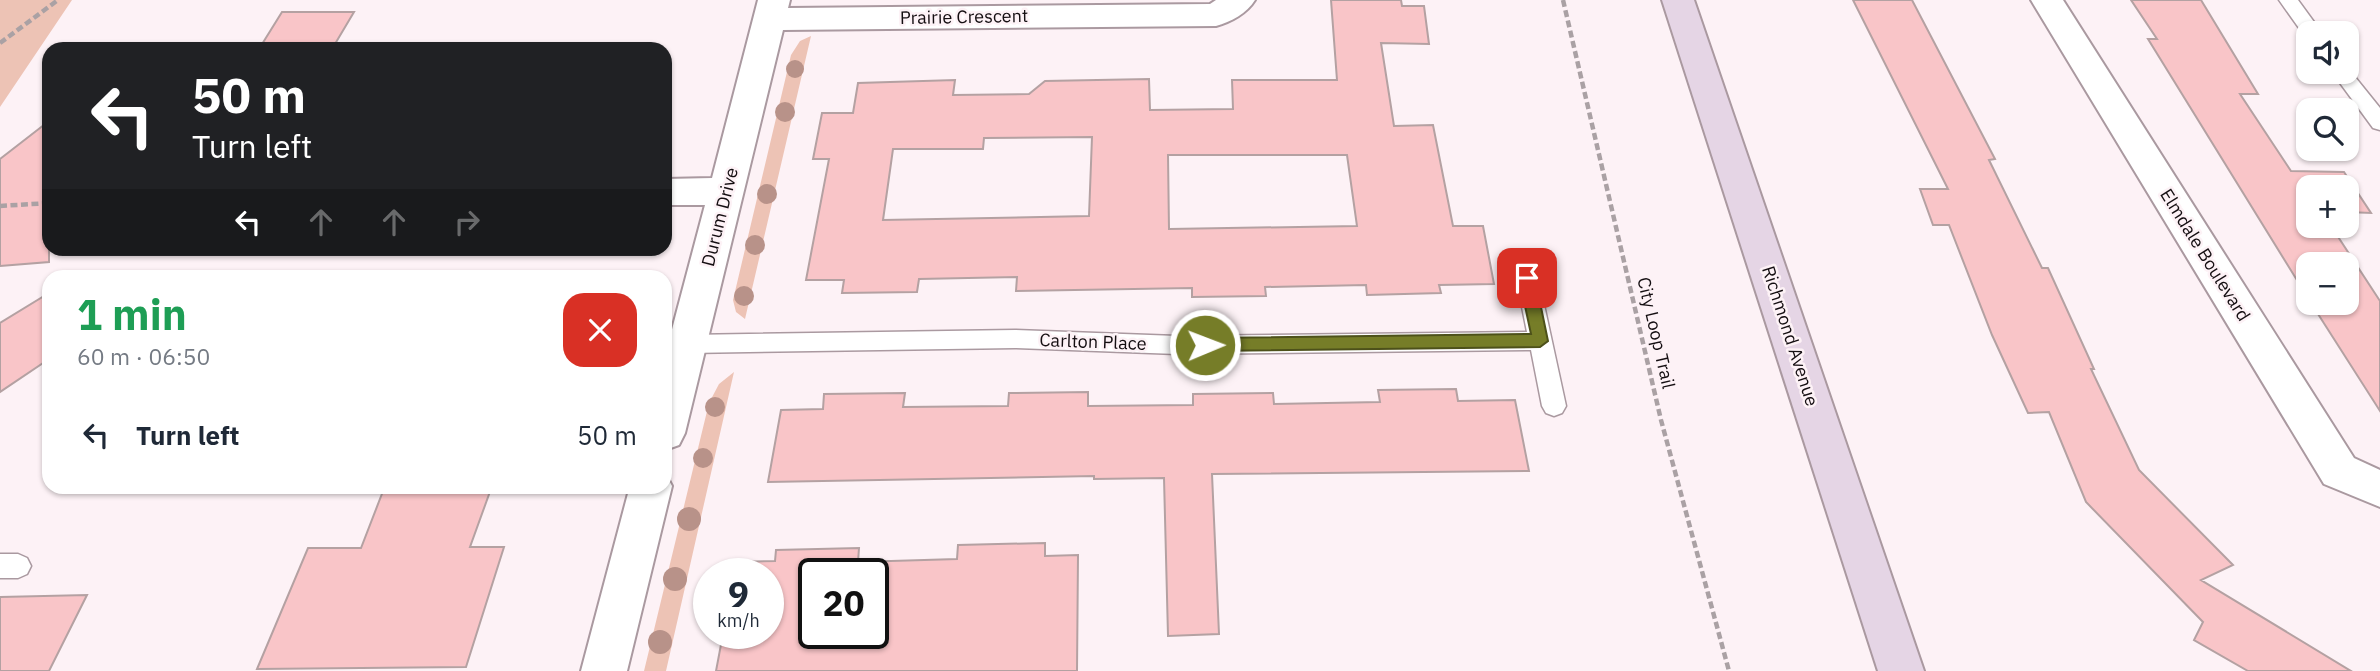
<!DOCTYPE html>
<meta charset="utf-8">
<style>
body{margin:0;font-family:"IBM Plex Sans",sans-serif;background:#f6f6f7;color:#1f2937;height:100vh;display:flex;flex-direction:column;font-size:26px;white-space:nowrap}
*{box-sizing:border-box;margin:0}
p{font-size:23px;color:#747a83}
.icon{flex:none;width:38px;height:38px;fill:none;stroke:currentColor;stroke-width:2;stroke-linecap:round;stroke-linejoin:round}
.map{position:relative;flex:1;overflow:hidden}
.sheet{position:absolute;left:42px;top:270px;width:630px;height:224px;display:flex;flex-direction:column;background:#fff;border-radius:21px;box-shadow:0 2px 5px #0004}
.sheet>*{flex:none}
.hud{position:absolute;left:42px;top:42px;width:630px;height:214px;border-radius:21px;box-shadow:0 2px 5px #0004;background:#202124;color:#fff;overflow:hidden}
.fabs{position:absolute;left:2296px;top:21px;display:grid;gap:14px}
.fabs a{display:grid;place-items:center;width:63px;height:63px;border-radius:14px;background:#fff;box-shadow:0 2px 5px #0004;font-size:35px}
.speed{position:absolute;left:693px;top:558px;display:flex;gap:14px;font-size:35px;font-weight:700;text-align:center}
.speed>*{display:grid;place-content:center;width:91px;height:91px;border-radius:50%;background:#fff;box-shadow:0 2px 5px #0004;line-height:1}
.speed small{font-size:18px;font-weight:400}
.speed .limit{border:4px solid #111;border-radius:10px;background:#fff;color:#111}
.pin{position:absolute;display:grid;place-items:center;width:60px;height:60px;color:#fff;margin:-30px;border-radius:14px;box-shadow:0 4px 10px #0006}
.me{position:absolute;width:77px;margin:-38px;rotate:89deg;stroke-linejoin:round;filter:drop-shadow(0 0 5px #0008)}
.turn{display:flex;align-items:center;gap:24px;height:147px;padding:0 35px;font-size:32px}
.turn .icon{width:91px;height:91px;stroke-width:2.5}
.turn b{display:block;font-size:49px;line-height:60px}
.lanes{display:flex;align-items:center;height:66px;padding:0 35px;background:#0003;justify-content:center;gap:35px;direction:ltr}
.lanes .off{opacity:.35}
.round{display:grid;place-items:center;flex:none;width:74px;height:74px;border-radius:21px;background:#f6f6f7}
.overview{display:flex;align-items:center;justify-content:space-between;height:119px;padding:0 35px}
h1{font-size:42px;font-weight:700;line-height:52px;color:#1e9e55}
ul{padding:0;list-style:none}
li{display:flex;align-items:center;gap:21px;height:91px;padding:0 35px}
li div{flex:1}
li b{display:block;font-size:26px}
li em{font-style:normal}
.map>svg:first-child{display:block}
.green{fill:#edc3b5}
.building{fill:#f9c5c8;stroke:#b4a1a2;stroke-width:2;fill-rule:evenodd}
.lines{fill:none;stroke-linecap:round;stroke-linejoin:round}
.service-casing{stroke:#aa99a0;stroke-width:3}
.minor-casing{stroke:#aa99a0;stroke-width:4}
.secondary-casing{stroke:#aa99a0;stroke-width:4}
.path{stroke:#aaa1a4;stroke-width:4.5;stroke-dasharray:7 3.5;stroke-linecap:butt}
.service{fill:#fff;fill-rule:evenodd}
.minor{fill:#fff;fill-rule:evenodd}
.secondary{fill:#e5d5e5;fill-rule:evenodd}
.tree{fill:#b89289}
.route{fill:#767d28;stroke:#4d511a;stroke-width:2}
.labels{text-anchor:middle;stroke-width:5;stroke-linejoin:round;paint-order:stroke}
.street-label{font-size:18px;fill:#140e11;stroke:#fdf2f6}
</style>
<div class="map">
<svg width="2380" height="671" viewBox="0 0 2380 671">
<rect width="100%" height="100%" fill="#fdf2f6"/>
<!-- green -->
<path class="green" d="M0 0H72L0 107Z
M811 36 745 319 736 312 733 300 791 55 800 41Z
M734 372 666 671H644L709 403 719 384Z"/>
<!-- building -->
<path class="building" d="M1331 0H1401L1402 6H1424L1429 44 1381 43 1394 126 1433 125 1453 226H1483L1494 284 1439 285 1441 293 1367 295 1366 285 1265 287 1266 296 1192 297V288L1016 291 1017 277 919 279 917 292 842 293 844 280H806L829 159H813L822 113H853L858 83 955 80 953 95 1029 94 1045 81 1149 79 1150 110 1233 109 1232 80H1337ZM1092 137 1089 216 883 220 893 149H983L984 138ZM1168 155H1347L1357 226 1169 229Z
M1853 0H1912L1995 159 1989 160 2042 268H2048L2094 369H2091L2139 470 2233 565 2201 580 2351 671H2248L2194 640 2203 622 2086 502 2049 412 2028 413 1992 335 1949 225H1933L1920 189H1948Z
M2131 0H2201L2258 94H2240L2291 171 2344 172 2371 213 2347 212V187H2308V226H2331L2380 301V411L2311 303H2347V264H2308V298L2148 39H2157Z
M282 12H354L332 49H259Z
M49 121V262L0 266V159Z
M49 293V359L0 392V323Z
M1456 389 1458 401 1515 400 1529 471 1212 474 1219 634 1168 636 1164 478 1094 479V476L768 482 781 410 823 409 824 394 905 393 903 407 1008 406 1009 393 1088 392V406L1193 405V394L1273 393 1274 404 1380 402 1378 390Z
M385 486H492L470 547H504L466 667 257 669 308 548H361Z
M1045 543V556L1078 555 1077 671H716L723 634H768V574H734L737 562 775 561 776 550 859 548 858 562 957 559 958 545ZM814 574H873V634H814Z
M87 595 49 671H0V597Z"/>
<g class="lines">
<!-- service casing -->
<g class="service-casing">
<path id="service" d="M2279 0H2298L2322 33H2308L2306 38Z
M2347 67 2380 108V130L2373 128 2332 72H2347Z
M1527 268 1535 271 1538 277 1566 406 1562 413 1554 416 1546 413 1542 406 1531 350 1177 354 1015 348 688 353 680 351 677 344 680 337 688 335 1015 330 1177 336 1527 332 1516 277 1519 271Z
M0 554H18L27 558 31 566 27 574 18 578H0Z"/>
</g>
<!-- minor casing -->
<g class="minor-casing">
<path id="minor" d="M758 0H790L788 8 1210 4 1216 0H1255C1247 13 1231 22 1216 26L783 30 685 433 679 445 665 450V356L705 205H665V179L712 178Z
M2031 0H2063L2354 458 2380 470V507L2324 484Z
M665 473 672 486 627 671H581L630 486H665Z"/>
</g>
<!-- secondary casing -->
<g class="secondary-casing">
<path id="secondary" d="M1662 0H1694L1924 671H1878Z"/>
</g>
<!-- path -->
<path class="path" d="M1563 0 1661 420 1729 671
M0 43 58 0
M0 206 49 203"/>
<!-- service -->
<use href="#service" class="service"/>
<!-- minor -->
<use href="#minor" class="minor"/>
<!-- secondary -->
<use href="#secondary" class="secondary"/>
</g>
<!-- trees -->
<g class="tree">
<circle cx="795" cy="69" r="9"/>
<circle cx="785" cy="112" r="10"/>
<circle cx="767" cy="194" r="10"/>
<circle cx="755" cy="245" r="10"/>
<circle cx="744" cy="296" r="10"/>
<circle cx="715" cy="407" r="10"/>
<circle cx="703" cy="458" r="10"/>
<circle cx="689" cy="519" r="12"/>
<circle cx="675" cy="579" r="12"/>
<circle cx="660" cy="642" r="12"/>
</g>
<!-- route -->
<path class="route" d="M1527 271 1535 278 1548 341 1540 347 1205 351 1200 349 1197 345 1200 340 1205 338 1531 334 1519 278Z"/>
<g class="labels">
<!-- street labels -->
<g class="street-label">
<text transform="translate(964 17) rotate(-1)" y="6">Prairie Crescent</text>
<text transform="translate(720 217) rotate(-76)" y="6">Durum Drive</text>
<text transform="translate(2205 255) rotate(58)" y="6">Elmdale Boulevard</text>
<text transform="translate(1656 333) rotate(77)" y="6">City Loop Trail</text>
<text transform="translate(1790 336) rotate(72)" y="6">Richmond Avenue</text>
<text transform="translate(1093 342) rotate(2)" y="6">Carlton Place</text>
</g>
</g>
</svg>
<div class="fabs">
<a><svg class="icon" aria-label="sound" viewBox="0 0 24 24"><path d="M4 9h4l5-4v14l-5-4H4zM17 9q2 3 0 6"/></svg></a>
<a><svg class="icon" aria-label="search" viewBox="0 0 24 24"><circle cx="10" cy="10" r="6"/><path d="M15 15l6 6"/></svg></a>
<a>+</a>
<a>−</a>
</div>
<div class="speed"><div>9<small>km/h</small></div><div class="limit">20</div></div>
<div class="pin" style="left:1527px;top:278px;background:#d93025"><svg class="icon" aria-label="arrive" viewBox="0 0 24 24"><path d="M6 21V4h12l-3 4 3 4H6"/></svg></div>
<svg class="me" style="left:1205px;top:345px" viewBox="-20 -20 40 40"><circle r="17" fill="#767d28" stroke="#fff" stroke-width="3"/><path d="M0-11L8 9 0 5-8 9z" fill="#fff"/></svg>
<div class="hud">
<div class="turn"><svg class="icon" aria-label="left" viewBox="0 0 24 24"><path d="M17 20v-9H6M10 6l-5 5 5 5"/></svg><div><b>50 m</b>Turn left</div></div>
<div class="lanes"><svg class="icon" aria-label="left" viewBox="0 0 24 24"><path d="M17 20v-9H6M10 6l-5 5 5 5"/></svg><svg class="icon off" aria-label="ahead" viewBox="0 0 24 24"><path d="M12 20V5M6 11l6-6 6 6"/></svg><svg class="icon off" aria-label="ahead" viewBox="0 0 24 24"><path d="M12 20V5M6 11l6-6 6 6"/></svg><svg class="icon off" aria-label="right" viewBox="0 0 24 24"><path d="M7 20v-9h11M14 6l5 5-5 5"/></svg></div>
</div>
<section class="sheet">
<div class="overview"><div><h1>1 min</h1><p>60 m · 06:50</p></div><a class="round" style="background:#d93025;color:#fff"><svg class="icon" aria-label="close" viewBox="0 0 24 24"><path d="M6 6l12 12M18 6L6 18"/></svg></a></div>
<ul>
<li><svg class="icon" aria-label="left" viewBox="0 0 24 24"><path d="M17 20v-9H6M10 6l-5 5 5 5"/></svg><div><b>Turn left</b></div><em>50 m</em></li>
</ul>
</section>
</div>
